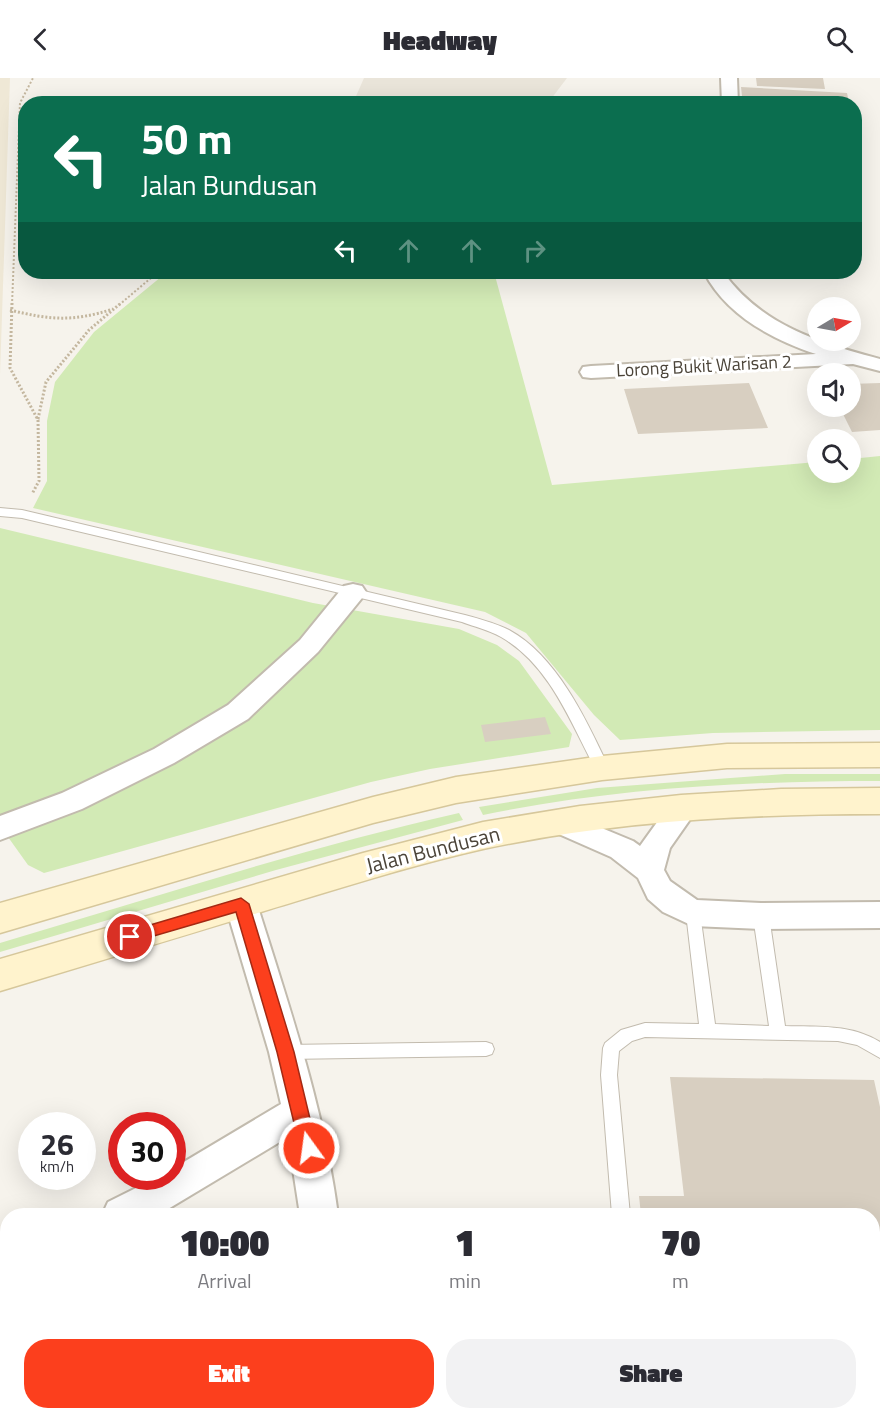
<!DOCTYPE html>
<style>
body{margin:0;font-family:"Titillium Web",sans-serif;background:#f2f2f3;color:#2b2b33;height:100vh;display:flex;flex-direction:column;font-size:22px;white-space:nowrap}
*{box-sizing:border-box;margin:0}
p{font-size:20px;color:#7c7c81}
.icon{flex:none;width:33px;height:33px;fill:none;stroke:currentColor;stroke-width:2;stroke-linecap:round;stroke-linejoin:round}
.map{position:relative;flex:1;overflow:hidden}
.panel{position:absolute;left:0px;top:1130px;width:880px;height:212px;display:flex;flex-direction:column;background:#fff;border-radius:24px 24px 0 0;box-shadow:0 6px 24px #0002}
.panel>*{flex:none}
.hud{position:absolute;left:18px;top:18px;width:844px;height:183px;border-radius:24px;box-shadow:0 6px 24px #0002;background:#0b6e4f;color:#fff;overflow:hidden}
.needle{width:39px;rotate:80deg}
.buttons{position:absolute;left:807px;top:219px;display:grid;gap:12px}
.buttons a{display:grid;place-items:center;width:54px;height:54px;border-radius:50%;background:#fff;box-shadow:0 6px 24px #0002;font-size:30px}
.speed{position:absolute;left:18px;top:1034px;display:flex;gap:12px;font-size:30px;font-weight:700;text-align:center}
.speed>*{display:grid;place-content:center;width:78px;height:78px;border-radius:50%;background:#fff;box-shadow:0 6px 24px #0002;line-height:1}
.speed small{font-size:15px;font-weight:400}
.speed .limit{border:9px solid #d22;background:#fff;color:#111}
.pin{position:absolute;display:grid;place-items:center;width:51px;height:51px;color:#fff;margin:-26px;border:3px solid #fff;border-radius:50%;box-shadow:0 2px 6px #0007}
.me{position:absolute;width:66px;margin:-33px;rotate:346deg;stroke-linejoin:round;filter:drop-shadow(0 0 4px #0008)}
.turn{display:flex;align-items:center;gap:21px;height:126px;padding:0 24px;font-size:27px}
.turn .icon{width:78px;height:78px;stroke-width:2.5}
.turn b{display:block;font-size:42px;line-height:51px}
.lanes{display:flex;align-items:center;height:57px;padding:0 24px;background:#0003;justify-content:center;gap:30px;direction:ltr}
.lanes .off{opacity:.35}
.eta{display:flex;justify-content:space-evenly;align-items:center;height:102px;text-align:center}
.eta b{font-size:36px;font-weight:800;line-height:42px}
.button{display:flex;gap:12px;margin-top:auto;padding:12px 24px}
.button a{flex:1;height:69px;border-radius:24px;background:#fc3f1d;color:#fff;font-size:24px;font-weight:800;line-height:69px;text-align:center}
.button a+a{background:#f2f2f3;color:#2b2b33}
header{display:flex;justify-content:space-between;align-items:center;height:78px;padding:0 24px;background:#fff;font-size:27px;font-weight:800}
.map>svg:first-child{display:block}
.residential{fill:#eae5da}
.education{fill:#efe8d6}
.green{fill:#d2eab5}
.building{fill:#d8cfc1}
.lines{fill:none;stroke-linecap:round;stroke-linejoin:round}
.lane-casing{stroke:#c2bbae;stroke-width:2}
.street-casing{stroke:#c2bbae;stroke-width:4}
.secondary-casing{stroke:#d6c79b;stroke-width:3}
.path-far1{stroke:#c4b79f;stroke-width:2;stroke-dasharray:2 2;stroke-linecap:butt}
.path{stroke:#c4b79f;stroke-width:3;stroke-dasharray:2 2;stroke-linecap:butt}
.lane{fill:#fff;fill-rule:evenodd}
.street{fill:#fff;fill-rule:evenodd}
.secondary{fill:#fff3cd;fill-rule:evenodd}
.route{fill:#fc3f1d;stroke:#a42913;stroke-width:1.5}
.labels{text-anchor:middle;stroke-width:6;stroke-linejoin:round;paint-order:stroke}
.far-street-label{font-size:18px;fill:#4b4439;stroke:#fff}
.street-label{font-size:21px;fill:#4b4439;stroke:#fff}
</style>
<header><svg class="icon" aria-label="back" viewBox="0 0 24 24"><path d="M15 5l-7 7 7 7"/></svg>Headway<svg class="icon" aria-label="search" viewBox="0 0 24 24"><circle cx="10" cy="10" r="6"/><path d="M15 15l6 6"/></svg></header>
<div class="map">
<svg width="880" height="1340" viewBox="0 0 880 1340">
<rect width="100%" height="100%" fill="#f6f3ec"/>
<!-- residential -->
<path class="residential" d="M364 0H567L548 25H353Z"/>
<!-- education -->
<path class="education" d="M0 0H10L0 297Z"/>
<!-- green -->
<path class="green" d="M167 194H494L552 407 817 384 818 394H850L851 381 880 378V652L713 655 620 662 594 637 526 555 485 534 33 430 47 403V343L55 304 94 254Z
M0 450 313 525 459 551 497 567 519 583 572 656 569 669 430 691 371 704 44 795 28 787 8 759 0 755Z
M785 696H880V703C746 703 614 710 483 737L479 729 597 710Z
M459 735 463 742 276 792 0 874V865C153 820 304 770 459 735Z"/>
<!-- building -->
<path class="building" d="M756 0H823L825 11 757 8Z
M741 9 847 15 849 25 772 26 771 20 742 18Z
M749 305 768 350 638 356 624 311Z
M880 305V352L852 354 839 328H850V306Z
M545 639 551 656 485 664 481 647Z
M670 999 874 1002 880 1029V1340H658V1334H873V1137H641L639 1118H684Z"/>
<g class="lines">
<!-- lane casing -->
<g class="lane-casing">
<path id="lane" d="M0 430 22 432 465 537C480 541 495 545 509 552 557 578 587 643 609 690L602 695 597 694C571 646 551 588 501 559 489 552 475 549 462 544L22 440 0 438Z
M693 829 698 831 700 835 715 946 769 948 753 838 756 834 761 832 766 834 769 838 785 948C818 949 851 946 880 964V980L857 967 838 963 645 959 632 963 619 973 617 997 630 1137H612L601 997 603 970 605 965 621 952 645 945 699 946 686 835 688 831Z
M486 964 492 966 494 971 492 976 486 978 286 981 280 979 278 974 280 969 286 967Z
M627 1334H647V1340H627Z"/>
</g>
<!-- street casing -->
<g class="street-casing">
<path id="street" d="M721 0H737L738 26H722Z
M704 194H723C761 247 819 265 880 281V293L853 286 591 300 583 299 580 294 583 289 591 288 816 276C771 261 726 237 704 194Z
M353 506 362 508 366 514 362 520 318 574 248 641 174 685 82 731 0 762V738L62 715 154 671 228 627 300 562 344 508Z
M683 719 693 722 698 730 670 770 664 792 670 803 697 822 761 825 880 824V850L761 851 693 848 663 834 648 821 638 800 611 779 552 753 548 745 552 737 563 734 633 763 640 768 673 722Z
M241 813 252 817 257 826C289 928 324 1030 338 1137H300L288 1059 158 1137H102L108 1124 160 1098H172V1091L281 1026 269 974 225 826 230 817Z
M8 1161V1198L0 1201V1163Z
M278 1334H320L319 1340H277Z"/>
</g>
<!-- secondary casing -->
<g class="secondary-casing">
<path id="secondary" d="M880 665V689L727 690 602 702 456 725 373 745 0 855V825L373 719 456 699 602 678 727 666Z
M880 710V736C747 736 614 743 483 771 408 788 334 812 261 834 174 861 87 887 0 913V881L363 775 483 744 580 728 681 717 781 711Z"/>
</g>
<!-- path-far1 -->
<path class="path-far1" d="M12 227 20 25 33 0
M119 227 158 194"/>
<!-- path -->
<path class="path" d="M12 225 10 290 38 342 39 403 32 416
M10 232C50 242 73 244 113 231
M38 341 46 304 89 252 121 225"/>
<!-- lane -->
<use href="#lane" class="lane"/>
<!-- street -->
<use href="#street" class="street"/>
<!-- secondary -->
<use href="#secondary" class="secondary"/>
</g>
<!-- route -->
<path class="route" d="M241 820 249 826 294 974 317 1070 315 1076 309 1078 303 1076 300 1070 277 974 236 834 130 865 122 859 130 853Z"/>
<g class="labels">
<!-- far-street labels -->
<g class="far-street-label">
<text transform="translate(704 288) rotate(-3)" y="6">Lorong Bukit Warisan 2</text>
</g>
<!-- street labels -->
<g class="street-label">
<text transform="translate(433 772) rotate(-14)" y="7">Jalan Bundusan</text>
</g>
</g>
</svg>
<div class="buttons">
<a><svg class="needle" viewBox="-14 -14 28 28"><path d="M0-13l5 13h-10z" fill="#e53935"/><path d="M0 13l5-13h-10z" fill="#7c7c81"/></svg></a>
<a><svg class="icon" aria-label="sound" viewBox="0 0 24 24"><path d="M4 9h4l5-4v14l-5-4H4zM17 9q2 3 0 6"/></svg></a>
<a><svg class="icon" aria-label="search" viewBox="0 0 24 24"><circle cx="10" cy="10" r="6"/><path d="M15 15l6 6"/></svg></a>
</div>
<div class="speed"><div>26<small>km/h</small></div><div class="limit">30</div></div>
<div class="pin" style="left:130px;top:859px;background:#d93025"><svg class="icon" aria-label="arrive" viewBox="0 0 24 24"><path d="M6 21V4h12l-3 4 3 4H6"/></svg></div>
<svg class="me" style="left:309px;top:1070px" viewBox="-20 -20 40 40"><circle r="17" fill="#fc3f1d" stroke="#fff" stroke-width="3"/><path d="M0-11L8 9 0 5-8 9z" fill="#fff"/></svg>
<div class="hud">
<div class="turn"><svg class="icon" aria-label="left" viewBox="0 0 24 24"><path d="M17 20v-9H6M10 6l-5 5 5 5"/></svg><div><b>50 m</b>Jalan Bundusan</div></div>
<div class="lanes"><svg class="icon" aria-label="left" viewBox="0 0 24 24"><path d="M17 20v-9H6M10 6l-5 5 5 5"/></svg><svg class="icon off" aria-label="ahead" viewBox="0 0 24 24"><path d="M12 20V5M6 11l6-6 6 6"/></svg><svg class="icon off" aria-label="ahead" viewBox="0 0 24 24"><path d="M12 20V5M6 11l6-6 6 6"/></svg><svg class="icon off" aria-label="right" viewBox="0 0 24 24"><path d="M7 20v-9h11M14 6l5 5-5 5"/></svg></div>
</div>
<section class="panel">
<div class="eta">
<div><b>10:00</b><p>Arrival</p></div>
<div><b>1</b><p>min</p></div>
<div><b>70</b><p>m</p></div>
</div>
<div class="button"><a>Exit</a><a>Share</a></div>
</section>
</div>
